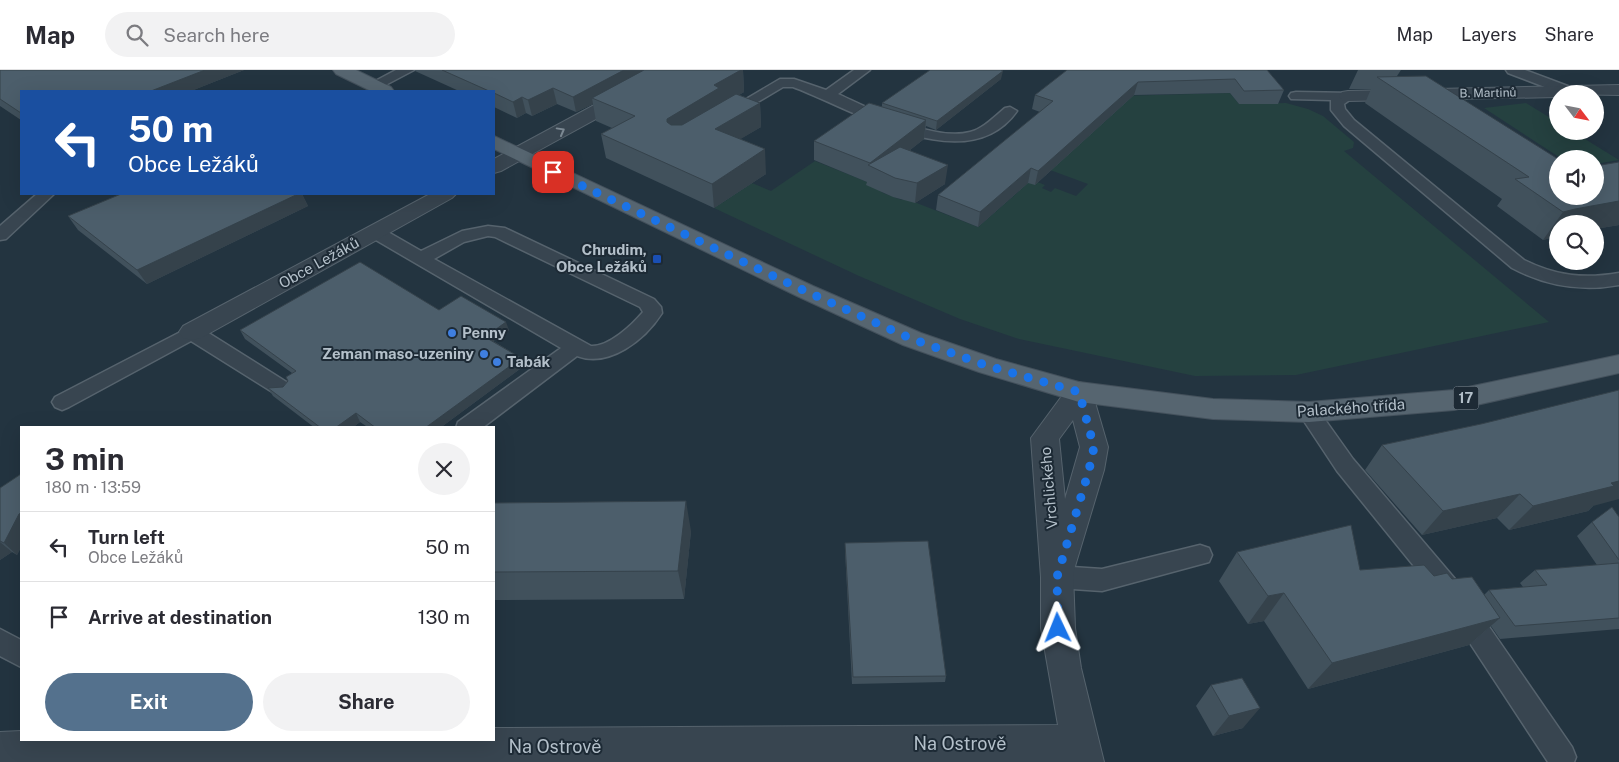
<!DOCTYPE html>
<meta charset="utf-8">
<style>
body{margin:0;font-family:"Public Sans",sans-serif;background:#f2f2f3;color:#2b2b33;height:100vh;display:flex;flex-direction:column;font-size:19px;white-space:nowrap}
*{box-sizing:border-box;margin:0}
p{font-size:16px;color:#7c7c81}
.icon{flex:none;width:28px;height:28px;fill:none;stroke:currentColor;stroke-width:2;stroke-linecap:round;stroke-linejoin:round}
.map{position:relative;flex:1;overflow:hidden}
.panel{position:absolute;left:20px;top:356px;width:475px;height:315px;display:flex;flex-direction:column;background:#fff;border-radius:0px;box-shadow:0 5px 20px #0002}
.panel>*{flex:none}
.banner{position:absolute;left:20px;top:20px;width:475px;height:105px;border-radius:0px;box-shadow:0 5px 20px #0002;background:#1a4fa0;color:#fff;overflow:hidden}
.needle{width:32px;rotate:122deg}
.tools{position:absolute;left:1549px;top:15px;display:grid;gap:10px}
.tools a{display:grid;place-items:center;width:55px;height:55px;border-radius:50%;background:#fff;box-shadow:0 5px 20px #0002;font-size:25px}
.pin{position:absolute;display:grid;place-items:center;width:42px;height:42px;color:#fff;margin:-21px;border-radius:10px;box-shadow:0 2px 8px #0006}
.me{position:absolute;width:55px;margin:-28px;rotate:358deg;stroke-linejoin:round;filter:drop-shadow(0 0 4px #0008)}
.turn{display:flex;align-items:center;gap:18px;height:105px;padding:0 25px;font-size:22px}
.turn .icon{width:65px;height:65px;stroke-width:2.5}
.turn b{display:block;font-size:35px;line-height:42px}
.round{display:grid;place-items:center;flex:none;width:52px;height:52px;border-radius:26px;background:#f2f2f3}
.head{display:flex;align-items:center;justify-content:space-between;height:85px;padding:0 25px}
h1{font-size:30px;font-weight:700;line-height:38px}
.cta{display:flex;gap:10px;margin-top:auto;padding:10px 25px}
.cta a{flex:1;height:58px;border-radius:30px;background:#54718d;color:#fff;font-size:20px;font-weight:700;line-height:58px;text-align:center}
.cta a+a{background:#f2f2f3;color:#2b2b33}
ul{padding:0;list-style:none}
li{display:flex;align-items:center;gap:15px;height:70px;padding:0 25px;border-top:1px solid #e1e1e2}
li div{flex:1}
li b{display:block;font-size:19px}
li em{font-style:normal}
header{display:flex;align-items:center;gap:30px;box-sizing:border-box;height:70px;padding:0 25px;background:#fff;border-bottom:1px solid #e1e1e2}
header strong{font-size:24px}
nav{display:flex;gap:28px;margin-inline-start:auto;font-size:18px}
.search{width:350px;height:45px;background:#f2f2f3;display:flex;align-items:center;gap:12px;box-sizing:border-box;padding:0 18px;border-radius:28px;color:#7c7c81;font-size:19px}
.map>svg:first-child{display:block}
.green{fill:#254140}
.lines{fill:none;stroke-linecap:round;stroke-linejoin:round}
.lane-casing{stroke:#56636d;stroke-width:3}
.street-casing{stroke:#56636d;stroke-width:2}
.primary-casing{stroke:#44515c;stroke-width:2}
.lane{fill:#384550;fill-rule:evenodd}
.street{fill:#384550;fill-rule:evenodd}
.primary{fill:#566570;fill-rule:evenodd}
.wall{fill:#41515c}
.shaded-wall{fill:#35424b}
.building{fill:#4c5e6b;stroke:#35424b}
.oneway{stroke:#7c8993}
.route{stroke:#1a73e8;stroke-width:9;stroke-dasharray:0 16.2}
.transit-dot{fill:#1a4fb4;stroke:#1d2a35;stroke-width:2}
.shop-dot{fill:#3f7fe0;stroke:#1d2a35;stroke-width:2}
.labels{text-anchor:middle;stroke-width:4;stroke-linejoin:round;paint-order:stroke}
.far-street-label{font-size:12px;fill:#b4c0ca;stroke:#1d2a35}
.shield{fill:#1d2a35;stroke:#87939d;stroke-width:1}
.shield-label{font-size:14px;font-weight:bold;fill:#b4c0ca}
.poi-label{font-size:15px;font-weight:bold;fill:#b4c0ca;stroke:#1d2a35;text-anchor:end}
.street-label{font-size:15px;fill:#b4c0ca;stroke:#1d2a35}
.near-street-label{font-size:18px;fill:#b4c0ca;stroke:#1d2a35}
</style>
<header>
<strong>Map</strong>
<div class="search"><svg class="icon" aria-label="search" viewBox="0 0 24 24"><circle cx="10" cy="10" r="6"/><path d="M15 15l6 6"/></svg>Search here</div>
<nav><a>Map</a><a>Layers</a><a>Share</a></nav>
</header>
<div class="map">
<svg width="1619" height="692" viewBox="0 0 1619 692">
<rect width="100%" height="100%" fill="#233440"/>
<!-- green -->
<path class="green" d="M1230 23 1239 34 1286 33 1308 39 1323 46 1354 72 1353 78 1344 81 1549 252 1296 305 1195 306 1019 269 960 249 859 206 714 138 752 113 771 121 815 91 870 113 883 123 902 130 904 128 978 157 1018 122 1030 109 1045 115 1042 118 1051 122 1055 118 1076 126 1088 114 1050 100 1092 60H1095L1111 46 1118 26Z
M1526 33 1557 52 1558 61H1572L1619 90 1595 94V89H1562L1484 38Z"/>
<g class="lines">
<!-- lane casing -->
<g class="lane-casing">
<path id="lane" d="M396 0H414L378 19 373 20 366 16Z
M854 0H870L838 24C871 39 934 72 970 62 983 59 995 46 1005 38L1010 37 1017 41C967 112 853 39 793 17H783L731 48 726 49 719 45 780 9H794L826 20Z
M1506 0H1525L1573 18 1575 21 1573 24H1563L1508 3Z
M1296 22 1353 23 1355 26 1344 34 1345 39 1354 50 1524 190C1556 206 1584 209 1619 203V215C1580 222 1546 216 1512 198L1344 56 1331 40V30L1291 29 1289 26 1291 23Z
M37 124H54L6 169 0 170V156Z
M488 156 505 158 654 229 661 237 662 243C645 270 609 298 577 286L482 358H456L458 352 561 278 369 166 366 162 369 158H381L421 181 462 161ZM488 166 495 167 640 237 643 242C632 255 609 277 591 276L434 189 464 172Z
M192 256 199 257 288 313 291 318 288 323 281 325 274 323 191 271 69 337 62 340 55 337 52 332 55 327Z
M1309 334 1316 337 1353 389 1461 516 1572 677 1576 687 1574 692H1548L1443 532 1337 401 1298 342 1302 337Z
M1200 475 1209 478 1212 485 1209 492 1102 521 1057 518 1048 515 1045 507 1048 499 1057 496 1102 499Z
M0 559 21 570V597L0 586Z"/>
</g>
<!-- street casing -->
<g class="street-casing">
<path id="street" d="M659 0H681L678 4 501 101 494 103V89Z
M1619 15V25L1558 24V27L1348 31 1342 30 1339 26 1342 22 1348 21Z
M430 124H456L452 128 201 268 192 270 183 268 179 262 183 256Z
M1079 312 1088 315 1092 322 1108 377 1104 400 1073 503 1075 558 1081 598 1104 692H0V662L21 661V670H494V658L1058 655 1041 558V507L1031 368 1070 315ZM1073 350 1080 377 1065 429 1059 369Z"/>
</g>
<!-- primary casing -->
<g class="primary-casing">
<path id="primary" d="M333 0H356L391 17 394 21H371L336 4Z
M494 66 813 216 921 263 996 289 1079 312 1213 329 1309 332 1454 320 1619 285V303L1454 340 1309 352 1213 349 1079 332 979 302 903 275 797 226 494 79Z"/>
</g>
<!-- lane -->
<use href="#lane" class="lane"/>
<!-- street -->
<use href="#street" class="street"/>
<!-- primary -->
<use href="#primary" class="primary"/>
</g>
<!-- wall -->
<path class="wall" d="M0 0H244L191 21H21V50L0 36Z
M415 0H743L744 22 739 25 760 33 761 57 740 69 766 104 714 138 606 88 601 64 612 58 596 51 593 34 576 42 557 34 532 46 526 43 517 48 494 37V21H459L415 1Z
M1067 0H1267L1284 20 1278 34H1239L1230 23 1134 25 1035 115 1028 113 978 157 936 140 938 125 1040 42 1032 39 1035 25Z
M1358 0H1401L1397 6 1619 155 1595 159V154H1558V166L1543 170 1497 136 1502 129 1365 33 1371 19H1349Z
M1001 9 936 60 926 56 924 69 910 80 945 114 915 133 893 127 866 115 867 112 814 90V71L882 37V33Z
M121 124H302L308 136 147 214 78 160 68 146Z
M439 240 509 260 493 271 521 288 524 296 440 358H369L360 352 352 358H315L273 326 268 318 283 317 292 303 245 269 240 260Z
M1481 354 1593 436 1588 441 1509 460 1497 448 1422 465 1365 400 1382 375Z
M21 404V477L17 485 12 482 0 490V418Z
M494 433 691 461 684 529 494 530Z
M1619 447V559L1500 569 1491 556 1469 575 1308 619 1264 551 1248 554 1219 511 1237 482 1360 500 1452 509 1484 525 1489 520 1523 517 1520 513 1535 500 1597 495 1577 466 1592 452Z
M845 473 946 606 945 612 852 614 845 480Z
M1211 615 1243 658 1213 666 1196 636Z"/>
<!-- shaded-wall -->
<path class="shaded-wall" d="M205 0H244L191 21H151Z
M624 0H655L592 28 593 34 576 42 573 27Z
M741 0H743L744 22 721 36 670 72 667 52V49L714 15Z
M1003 1 1001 9 936 60 937 51Z
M1138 12 1134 25 1035 115 1038 101Z
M553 18 557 34 532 46 528 30Z
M522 27 526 43 517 48 513 32Z
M760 33 761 57 717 83 715 59Z
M926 50 924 69 882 102 870 96V93Z
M765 79 766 104 714 138 712 114Z
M948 95 945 114 915 133 917 113Z
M1031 98 1028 113 978 157 980 142Z
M298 124H302L308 136 147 214 137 200Z
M1619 131V155L1595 159V154H1558V166L1543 170 1563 142 1575 139Z
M506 252 509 260 488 275 485 267Z
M521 288 524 296 440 358H425Z
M356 343 360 352 352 358H335Z
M1619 411V429L1593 436 1588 441 1509 460 1533 436Z
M1520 424 1497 448 1422 465 1443 441Z
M686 431 691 461 684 529 678 501Z
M21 443V477L17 485 4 473 19 444Z
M0 472 12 482 0 490Z
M1284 523 1264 551 1248 554 1268 526Z
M1500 548 1469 575 1308 619 1332 593Z
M1260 638 1243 658 1213 666 1229 646Z"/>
<!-- building -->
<path class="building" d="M0 0H205L151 21H21V43L0 29Z
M442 0H624L573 27 553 18 528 30 522 27 513 32 494 23V21H489Z
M644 0H741L714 15 719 18 667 49V52L671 55H682L736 24 760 33 715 59 765 79 712 114 601 64 635 46 592 28Z
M930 0H1001L1003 1 937 51 882 33Z
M1067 0H1267L1284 20 1244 21 1235 9 1138 12 1038 101 1031 98 980 142 938 125 1053 31 1035 25Z
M1426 6 1558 89V126H1595V96L1619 92V131L1575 139 1563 142 1515 109 1529 107 1377 7Z
M869 33 926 50 870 93 814 71Z
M900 77 948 95 917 113 895 108 868 95Z
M121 124H298L137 200 68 146Z
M360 192 439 240 461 226 506 252 485 267 521 288 425 358H376L356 343 335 358H321L268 318 283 317 288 311 286 307 296 301 240 260Z
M1619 320V411L1611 413 1614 416 1533 436 1520 424 1443 441 1382 375 1481 354Z
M21 404V443L19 444 4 473 0 471V418Z
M686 431 678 501 494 502V433Z
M1612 437 1619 447V490L1592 452Z
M1351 455 1360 500 1424 495 1434 506 1447 503 1452 509 1472 507 1500 548 1332 593 1284 523 1268 526 1237 482Z
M928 471 946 606 853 607 845 473Z
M1619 493V548L1515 556 1489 520 1547 515 1535 500Z
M1242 608 1260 638 1229 646 1211 615Z"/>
<!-- one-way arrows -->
<defs><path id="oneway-chevron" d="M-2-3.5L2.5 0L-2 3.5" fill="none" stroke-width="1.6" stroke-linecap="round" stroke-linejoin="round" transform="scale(1.25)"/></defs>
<use class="oneway" href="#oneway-chevron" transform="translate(561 61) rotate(-29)"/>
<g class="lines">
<!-- route -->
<path class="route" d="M553 102 805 221 912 269 988 296 1079 322 1094 377 1089 400 1057 507 1058 558"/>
</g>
<!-- markers -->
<rect class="transit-dot" x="652" y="184" width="10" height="10" rx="2.5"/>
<g class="shop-dot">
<circle cx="452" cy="263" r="5"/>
<circle cx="484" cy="284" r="5"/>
<circle cx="497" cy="292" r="5"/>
</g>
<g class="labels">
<!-- far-street labels -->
<g class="far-street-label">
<text transform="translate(1488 23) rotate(-1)" y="4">B. Martinů</text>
</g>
<!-- shield labels -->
<rect class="shield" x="1453.5" y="316.5" width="25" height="23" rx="4"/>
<g class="shield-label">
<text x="1466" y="333">17</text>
</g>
<!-- poi labels -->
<g class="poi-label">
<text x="647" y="185">Chrudim,<tspan x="647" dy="17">Obce Ležáků</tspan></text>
<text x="462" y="268" text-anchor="start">Penny</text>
<text x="474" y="289">Zeman maso-uzeniny</text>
<text x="507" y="297" text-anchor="start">Tabák</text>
</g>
<!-- street labels -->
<g class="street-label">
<text transform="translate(319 193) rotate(-29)" y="5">Obce Ležáků</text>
<text transform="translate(1351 338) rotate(-4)" y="5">Palackého třída</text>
<text transform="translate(1049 418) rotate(-95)" y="5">Vrchlického</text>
</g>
<!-- near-street labels -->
<g class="near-street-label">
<text x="960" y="680">Na Ostrově</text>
<text x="555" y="683">Na Ostrově</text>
</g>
</g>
</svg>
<div class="tools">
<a><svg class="needle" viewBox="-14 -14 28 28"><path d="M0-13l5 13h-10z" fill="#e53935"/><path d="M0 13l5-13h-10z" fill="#7c7c81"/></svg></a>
<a><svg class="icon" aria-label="sound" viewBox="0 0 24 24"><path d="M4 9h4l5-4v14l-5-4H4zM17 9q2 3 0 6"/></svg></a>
<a><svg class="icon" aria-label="search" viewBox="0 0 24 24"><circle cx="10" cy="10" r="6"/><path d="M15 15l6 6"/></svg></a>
</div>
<div class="pin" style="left:553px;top:102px;background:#d93025"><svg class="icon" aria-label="arrive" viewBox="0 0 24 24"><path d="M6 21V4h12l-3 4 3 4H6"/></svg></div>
<svg class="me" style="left:1058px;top:558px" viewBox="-20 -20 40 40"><path d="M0-17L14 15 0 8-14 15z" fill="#1a73e8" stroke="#fff" stroke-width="4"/></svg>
<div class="banner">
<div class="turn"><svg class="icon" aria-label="left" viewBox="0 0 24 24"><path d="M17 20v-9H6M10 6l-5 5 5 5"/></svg><div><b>50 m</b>Obce Ležáků</div></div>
</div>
<section class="panel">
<div class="head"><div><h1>3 min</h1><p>180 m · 13:59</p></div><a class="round"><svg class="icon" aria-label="close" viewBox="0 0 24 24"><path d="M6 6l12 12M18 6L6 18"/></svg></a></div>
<ul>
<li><svg class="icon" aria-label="left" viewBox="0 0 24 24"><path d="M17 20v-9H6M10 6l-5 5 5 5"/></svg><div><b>Turn left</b><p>Obce Ležáků</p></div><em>50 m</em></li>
<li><svg class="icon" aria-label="arrive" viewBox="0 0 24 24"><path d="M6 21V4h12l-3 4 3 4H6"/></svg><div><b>Arrive at destination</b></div><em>130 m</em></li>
</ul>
<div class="cta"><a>Exit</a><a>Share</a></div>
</section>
</div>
